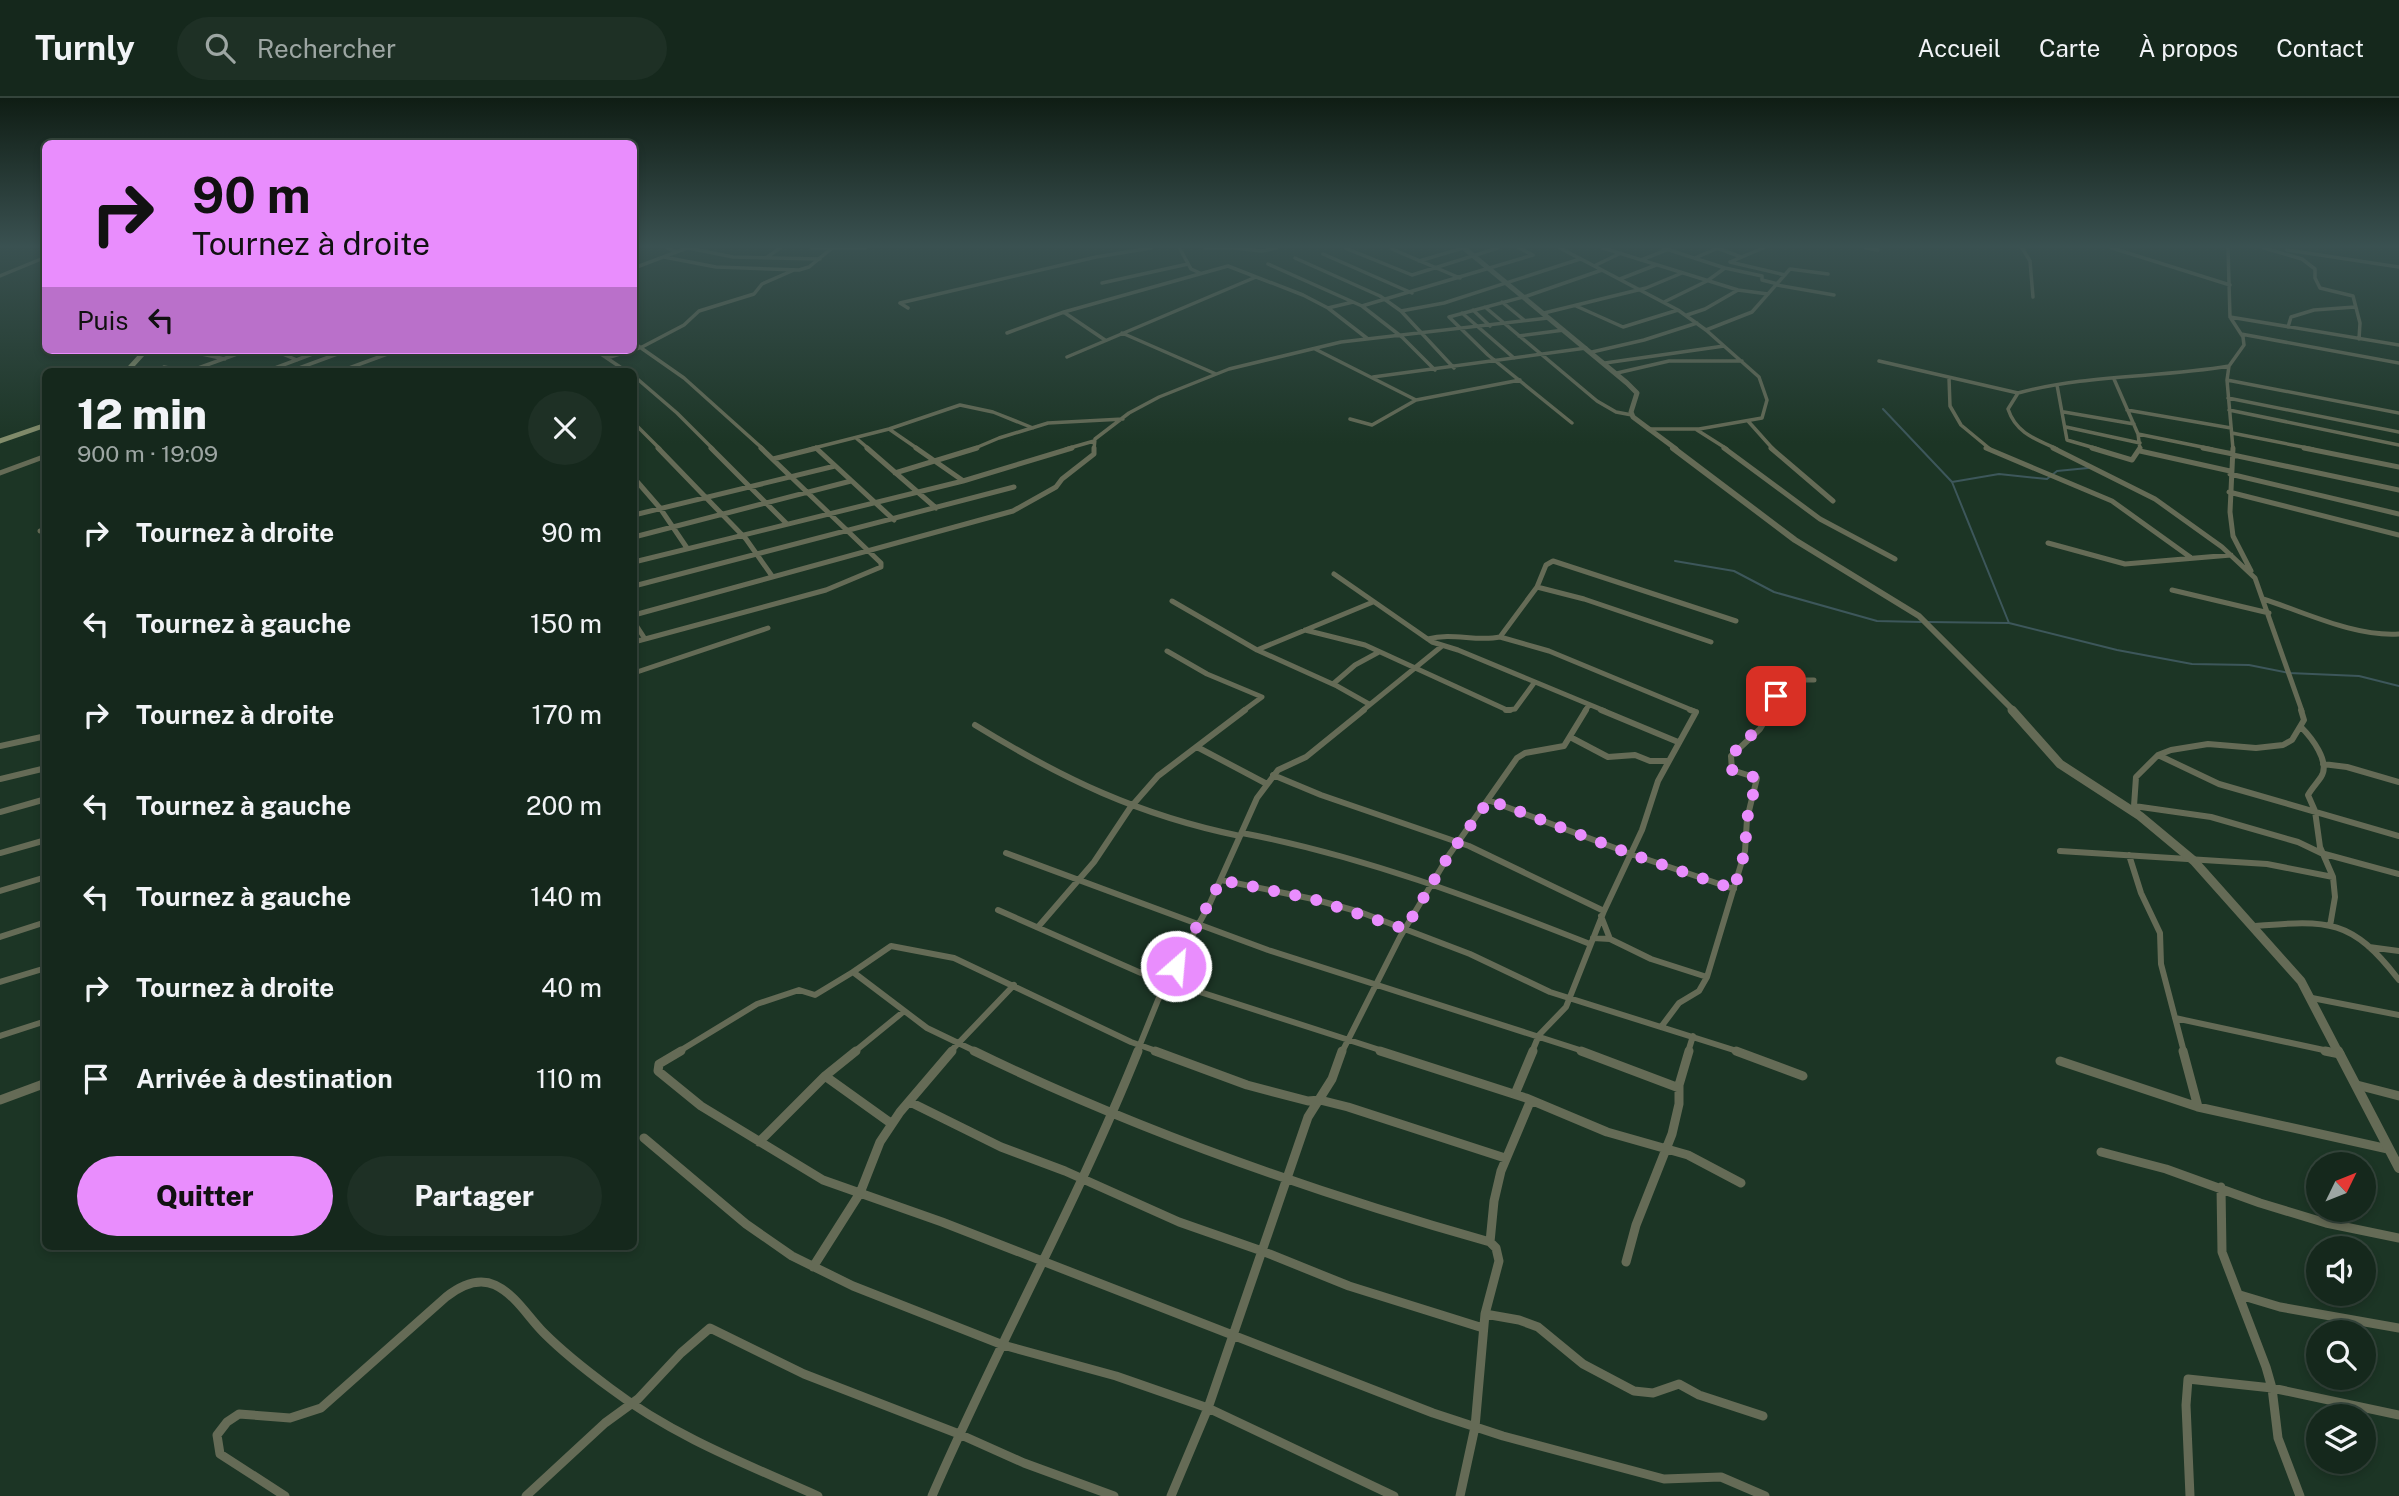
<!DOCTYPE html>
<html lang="fr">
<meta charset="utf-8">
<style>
body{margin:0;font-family:"Public Sans",sans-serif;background:#1e3025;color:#f1f3f6;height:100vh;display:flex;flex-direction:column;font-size:26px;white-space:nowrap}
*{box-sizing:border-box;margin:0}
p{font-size:23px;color:#9da6a3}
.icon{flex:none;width:38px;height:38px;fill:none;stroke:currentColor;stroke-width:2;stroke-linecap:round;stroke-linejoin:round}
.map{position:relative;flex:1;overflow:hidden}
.details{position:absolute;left:42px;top:270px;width:595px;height:882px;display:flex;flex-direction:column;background:#15281c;border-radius:10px;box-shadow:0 4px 10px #0003,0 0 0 2px #34443b}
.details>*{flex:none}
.hud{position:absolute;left:42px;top:42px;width:595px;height:214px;border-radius:10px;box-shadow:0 4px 10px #0003,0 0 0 2px #34443b;background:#e98dfd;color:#111;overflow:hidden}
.needle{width:46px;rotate:47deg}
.controls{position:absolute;left:2306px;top:1054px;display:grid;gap:14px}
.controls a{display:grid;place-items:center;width:70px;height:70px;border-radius:50%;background:#15281c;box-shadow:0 4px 10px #0003,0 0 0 2px #34443b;font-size:35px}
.pin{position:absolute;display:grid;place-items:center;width:60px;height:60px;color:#fff;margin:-30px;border-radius:14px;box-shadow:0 4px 10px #0006}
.me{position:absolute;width:77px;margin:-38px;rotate:27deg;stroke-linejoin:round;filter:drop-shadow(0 0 5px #0008)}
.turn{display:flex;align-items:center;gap:24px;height:147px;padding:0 35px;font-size:32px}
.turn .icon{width:91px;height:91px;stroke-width:2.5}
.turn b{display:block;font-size:49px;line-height:60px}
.then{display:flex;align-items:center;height:66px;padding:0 35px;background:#0003;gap:14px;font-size:26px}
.round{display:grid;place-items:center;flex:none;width:74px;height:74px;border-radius:37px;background:#1e3025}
.summary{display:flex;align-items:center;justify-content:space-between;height:119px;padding:0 35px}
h1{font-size:42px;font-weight:800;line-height:52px}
.action{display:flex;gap:14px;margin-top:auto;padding:14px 35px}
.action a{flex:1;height:80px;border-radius:42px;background:#e98dfd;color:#111;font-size:28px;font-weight:800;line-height:80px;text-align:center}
.action a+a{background:#1e3025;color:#f1f3f6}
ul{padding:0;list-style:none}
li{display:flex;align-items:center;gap:21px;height:91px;padding:0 35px}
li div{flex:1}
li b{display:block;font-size:26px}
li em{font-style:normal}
header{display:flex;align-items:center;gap:42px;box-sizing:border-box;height:98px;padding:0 35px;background:#15281c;border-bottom:2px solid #34443b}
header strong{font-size:33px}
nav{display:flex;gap:38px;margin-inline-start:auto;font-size:24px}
.search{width:490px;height:63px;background:#1e3025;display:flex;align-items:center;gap:18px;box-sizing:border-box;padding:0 24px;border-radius:38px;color:#9da6a3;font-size:26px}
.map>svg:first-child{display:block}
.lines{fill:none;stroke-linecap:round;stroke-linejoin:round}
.stream{stroke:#3d575b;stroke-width:2}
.minor-far3{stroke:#656b56;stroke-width:3.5}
.minor-far2{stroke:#656b56;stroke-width:5}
.minor-far1{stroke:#656b56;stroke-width:6}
.minor{stroke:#656b56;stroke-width:9}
.tertiary-far3{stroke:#656b56;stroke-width:5}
.tertiary-far2{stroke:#656b56;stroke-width:6}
.tertiary-far1{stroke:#656b56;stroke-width:9}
.tertiary{stroke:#656b56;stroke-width:10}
.secondary{stroke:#838d6b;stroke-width:5}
.route{stroke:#e98dfd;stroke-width:12;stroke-dasharray:0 21.6}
</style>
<header>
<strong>Turnly</strong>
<div class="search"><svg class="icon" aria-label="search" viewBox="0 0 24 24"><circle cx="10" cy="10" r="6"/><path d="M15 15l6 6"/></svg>Rechercher</div>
<nav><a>Accueil</a><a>Carte</a><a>À propos</a><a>Contact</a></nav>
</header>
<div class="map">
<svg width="2399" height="1398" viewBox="0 0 2399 1398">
<rect width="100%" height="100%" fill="#1c3525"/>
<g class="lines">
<!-- stream -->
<path class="stream" d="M1883 311 1952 384 2009 525
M1952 384 1999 376 2047 381 2057 373 2088 370
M1675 463 1734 473 1774 494 1877 523 1921 524
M1928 524 2009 525 2117 552 2192 566 2249 567 2289 575 2359 578 2399 588"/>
<!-- minor-far3 -->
<path class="minor-far3" d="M667 150 677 154
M688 150 733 159 820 161
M812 150H865
M1205 150H1231
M1234 150 1262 153 1276 150
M1345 150 1412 177 1498 150
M1519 150 1533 157
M1560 150 1678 212 1706 232 1759 279 1767 302 1762 320 1699 331H1648
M1603 150 1738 192 1768 196
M1663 150 1725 170 1762 178V182L1778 186
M1717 150 1741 159
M1866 150 1878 152
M2022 150 2030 163 2033 199
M2112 150 2230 187
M2228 150 2230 219 2243 239 2244 247 2229 268 2227 282 2233 351
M2264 150 2302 161 2315 171V180L2320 190 2353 198 2360 225 2359 241
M1180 151 1191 171 1200 175
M1392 151 1460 180
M2287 152 2399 169
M1323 156 1412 195
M664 159 716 169 799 172 809 169 832 150
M766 160 780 150
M1295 160 1380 198 1401 213 1454 270
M1695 160 1718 150
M1641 162 1669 151
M1419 163 1463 150
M1730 164 1785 177
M1730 164 1763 150
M1268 166 1362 208 1402 239 1435 272
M1594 168 1621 155
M634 170 687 150
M0 178 46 159
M1620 181 1656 167
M1102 185 1188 166
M1777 187 1834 197
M1502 204 1524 222
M1664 204 1707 183 1725 170
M1362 208 1533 157
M1576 208 1623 229 1678 212
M1485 209 1597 303 1616 314 1632 317
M908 210 900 205 1096 159 1151 150
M1328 210 1353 204
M1473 212 1490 228
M1401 213 1444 205 1580 161
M1065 215 1105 242
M1462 215 1514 260
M1544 215 1646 190 1682 175
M1687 217 1705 211 1738 192
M2230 219 2399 247
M2288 229 2291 219 2314 212 2355 209
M1706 232 1752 214 1790 171 1828 176
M1007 235 1064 214 1228 168 1303 197 1328 210 1368 241
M1122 235 1216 276
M2241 236 2399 265
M1519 238 1564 232
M634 245 684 280 763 351
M1315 251 1416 302 1372 327 1350 321
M183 252 225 261
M273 252 297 262
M595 252 626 273
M1592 254 1644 242 1697 225
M1067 259 1256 179
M607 260 642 249 684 227 699 213 754 196 762 186 794 172
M1879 263 2018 295
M1605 265 1724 248
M164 269 184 273
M190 273 248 252
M267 273 323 252
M291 273 348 252
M341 273 398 252
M1617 275 1669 263H1742
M634 278 677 315 713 351
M1373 279 1586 250
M1949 280 1950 308 1961 327 1990 351
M2114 281 2138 336 2140 351
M2227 282 2399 315
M2057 287 2067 342 2098 351
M2228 300 2399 334
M1416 302 1520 282
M2127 312 2231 330
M2229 312 2399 347
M2064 314 2134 326
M1748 323 1773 351
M634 325 660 351
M1572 325 1488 257 1449 219 1527 198 1602 172
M2066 329 2140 345
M889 331 918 351
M1697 332 1727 351
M2232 335 2313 351
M2138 336 2212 351
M856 340 869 351
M810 351 889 331 960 307 993 314 1033 330
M973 351 999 340 1048 325 1123 321
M1066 351 1094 343
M1094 351 1095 341 1129 315 1159 299 1229 271 1341 244 1548 220
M2057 351C2035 341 2016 335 2008 311L2018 295C2087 276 2159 280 2229 268"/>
<!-- minor-far2 -->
<path class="minor-far2" d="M658 350 746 441 772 478
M711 350 786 425
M816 350 894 422
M867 350 936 410
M916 350 962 382
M1724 350 1820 421 1895 461
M1771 350 1833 403
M1986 350 2112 403 2190 459
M2053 350 2155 401 2222 449 2255 480 2302 613
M2092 350 2132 362 2140 350
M2203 350 2233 356
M2233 350 2230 414 2233 438 2251 473
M2304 350 2399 369
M2140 353 2230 373
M2233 357 2399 392
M773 361 817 350
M0 375 46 358
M895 375 977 350
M2230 376 2399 416
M634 380 660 410 687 450
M2229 394 2399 437
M634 417 835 368
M40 433 46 432
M634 439 851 383
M2048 445 2125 466 2231 457
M634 464 963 383 1072 350
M1334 476 1432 544 1458 552 1605 613
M634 488 1014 389
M1537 489 1584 501 1711 544
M2172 492 2269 515
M2263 501C2305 514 2354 539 2399 536
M1172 503 1257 552 1337 588 1369 606
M634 517 1013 413 1056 389 1062 381 1094 356V350
M634 524 645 541
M1305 532 1365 547 1507 612 1515 611 1534 585
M1500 539 1549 553 1694 613
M1428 541C1452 534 1476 544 1500 539L1537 489 1546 467 1553 463 1736 523
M634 544 826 492 881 469V465L761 350
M1257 552 1373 504
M1167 553 1207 576 1262 599 1243 613
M634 575 768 530
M1333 586 1355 567 1379 554
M1362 613 1442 548
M1585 613 1589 607
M1771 613 1778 595H1793L1802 582H1814"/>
<!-- minor-far1 -->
<path class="minor-far1" d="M1506 612H1510
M1601 612 1678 644
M975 627C1063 681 1138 717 1240 738
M2301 629C2311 639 2331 664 2321 679 2317 685 2312 690 2308 697L2315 713 2320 749 2333 779 2335 799 2330 828
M1572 640 1608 659 1635 657 1650 663H1668
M0 648 46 638
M1197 649 1267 686
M2158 657 2219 686 2399 738
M2323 666 2347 669 2399 684
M1273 677 1321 697 1469 748 1604 813
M0 681 46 670
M1488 702 1631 756 1734 791
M2134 708 2211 719 2298 744 2321 755 2399 776
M0 714 46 701
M2139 716 2134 708 2136 679 2158 657 2171 652 2208 646 2256 650 2283 647 2292 642 2304 622 2301 612
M1242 735C1363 758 1476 801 1590 846
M2060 753 2267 766 2333 779
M0 755 46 742
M1006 755 1268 852 1586 954
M2129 757 2141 795 2160 835 2161 866 2184 954
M1221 782 1313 801 1360 814 1470 856 1550 894 1740 954
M0 793 46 779
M998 812 1141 875 1386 954
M1601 818 1610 841
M2254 828C2329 822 2351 820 2399 882
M1038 829 1094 764 1130 710 1158 678 1245 612
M0 839 46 824
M1593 840 1610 841 1651 861 1707 879
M2369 849 2399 853
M0 884 46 870
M2312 900 2399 917
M2175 920 2333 954
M1661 929 1679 905 1699 893 1707 879 1745 753 1747 721 1757 680 1732 672 1731 658 1760 631 1771 612
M0 938 46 923
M678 954 757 906 799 892 815 897 853 874
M854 954 903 914
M950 954 1014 887
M977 954 927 930 853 874 891 848 954 860 1131 944 1159 954
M1137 954 1158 902 1210 805 1257 700 1278 672 1306 659 1364 612
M1342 954 1400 839 1449 757 1517 660 1525 655 1564 648 1586 612
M1532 954 1539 937 1566 909 1604 813 1642 732 1658 683 1696 614 1690 612
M1688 954 1693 938"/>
<!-- minor -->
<path class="minor" d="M681 953 659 966 658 973 701 1008 823 1082 942 1124 1433 1315 1503 1338 1664 1381 1721 1379 1765 1398
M974 953C1136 1032 1316 1095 1490 1144
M1155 953 1247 987 1308 1003 1320 1002 1348 1009 1505 1060
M1380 953 1526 1000 1607 1034 1688 1057 1741 1085
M1581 953 1679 990
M1736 953 1803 978
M2183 953 2198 1009
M2325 953 2340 956
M2060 963 2198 1009 2388 1051
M825 978 892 1026
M2357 987 2399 998
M1515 996 1533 953
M0 1002 46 985
M910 1004 1001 1049 1065 1073 1179 1124 1262 1153 1349 1188 1483 1230
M644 1040 746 1126 792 1158 853 1188 1003 1247 1116 1278 1208 1310 1394 1398
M759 1044 825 978 856 953
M2101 1054 2166 1071 2260 1105 2326 1125 2399 1140
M2221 1089 2222 1154 2266 1269 2272 1290 2278 1340 2300 1398
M1626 1164 1636 1127 1672 1036 1679 1006V987L1689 953
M813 1169 860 1095 880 1044 900 1014 952 953
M2240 1197 2280 1209 2399 1230
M1485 1216 1519 1222 1538 1229 1583 1266 1634 1293 1653 1295 1679 1286 1699 1297 1763 1318
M285 1398 220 1356 217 1337 227 1324 239 1316 290 1320 321 1310 446 1199C460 1188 477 1179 495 1187 516 1197 528 1219 544 1235 564 1255 587 1273 610 1290 673 1338 746 1366 818 1398
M526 1398 605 1325 638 1301 681 1255 710 1230 804 1276 959 1336 1024 1365 1114 1398
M932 1398C997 1248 1077 1105 1138 953
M1171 1398 1208 1310 1308 1019 1332 981 1342 953
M1460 1398 1475 1329 1485 1216 1499 1163 1496 1150 1490 1144 1494 1103 1501 1073 1530 1004
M2190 1398 2186 1307 2188 1281 2272 1290 2399 1317"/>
<!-- tertiary-far3 -->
<path class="tertiary-far3" d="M1464 150 1627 285 1637 295 1631 314 1633 319 1676 351"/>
<!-- tertiary-far2 -->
<path class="tertiary-far2" d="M1673 350 1795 442 1919 518 2014 613"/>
<!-- tertiary-far1 -->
<path class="tertiary-far1" d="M2012 612 2060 666 2140 718 2194 763 2301 883 2338 954"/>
<!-- tertiary -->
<path class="tertiary" d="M2338 953 2399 1070"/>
<!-- secondary -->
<path class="secondary" d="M127 273 146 252
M0 343 46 327"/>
</g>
<!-- sky -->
<linearGradient id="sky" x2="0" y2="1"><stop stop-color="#0f1d14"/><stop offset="0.43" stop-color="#3a5151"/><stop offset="1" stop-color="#3a5151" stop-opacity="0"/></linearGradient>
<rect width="2399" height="345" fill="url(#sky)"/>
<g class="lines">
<!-- route -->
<path class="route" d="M1176 868 1221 782 1313 801 1405 831 1449 757 1489 702 1631 756 1734 791 1745 753 1747 721 1757 680 1732 672 1731 658 1747 640 1760 631 1776 598"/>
</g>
</svg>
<div class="controls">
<a><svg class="needle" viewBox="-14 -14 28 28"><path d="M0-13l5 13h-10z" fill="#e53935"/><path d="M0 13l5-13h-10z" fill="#9da6a3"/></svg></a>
<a><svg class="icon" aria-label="sound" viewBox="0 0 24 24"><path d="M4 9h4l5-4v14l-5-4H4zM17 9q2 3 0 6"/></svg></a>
<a><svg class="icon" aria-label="search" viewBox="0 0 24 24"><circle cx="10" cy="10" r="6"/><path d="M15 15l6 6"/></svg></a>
<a><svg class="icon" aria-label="layers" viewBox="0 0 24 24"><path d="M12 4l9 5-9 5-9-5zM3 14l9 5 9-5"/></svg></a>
</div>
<div class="pin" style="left:1776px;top:598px;background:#d93025"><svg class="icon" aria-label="arrive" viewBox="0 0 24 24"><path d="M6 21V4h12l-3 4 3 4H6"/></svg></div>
<svg class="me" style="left:1176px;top:868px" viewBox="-20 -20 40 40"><circle r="17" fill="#e98dfd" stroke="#fff" stroke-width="3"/><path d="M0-11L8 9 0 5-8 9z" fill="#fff"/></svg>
<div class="hud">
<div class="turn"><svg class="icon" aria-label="right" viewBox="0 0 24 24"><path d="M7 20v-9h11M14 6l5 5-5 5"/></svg><div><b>90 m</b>Tournez à droite</div></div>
<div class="then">Puis<svg class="icon" aria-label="left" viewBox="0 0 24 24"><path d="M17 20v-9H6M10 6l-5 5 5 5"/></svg></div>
</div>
<section class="details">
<div class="summary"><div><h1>12 min</h1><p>900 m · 19:09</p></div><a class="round"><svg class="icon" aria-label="close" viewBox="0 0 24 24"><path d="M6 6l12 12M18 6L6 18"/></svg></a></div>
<ul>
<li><svg class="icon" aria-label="right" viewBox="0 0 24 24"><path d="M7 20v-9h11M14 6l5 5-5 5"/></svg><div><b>Tournez à droite</b></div><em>90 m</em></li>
<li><svg class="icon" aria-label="left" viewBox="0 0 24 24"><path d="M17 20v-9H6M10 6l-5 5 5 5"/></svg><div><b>Tournez à gauche</b></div><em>150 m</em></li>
<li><svg class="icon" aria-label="right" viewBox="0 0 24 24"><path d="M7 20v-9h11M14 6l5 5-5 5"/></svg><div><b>Tournez à droite</b></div><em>170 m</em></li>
<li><svg class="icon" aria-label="left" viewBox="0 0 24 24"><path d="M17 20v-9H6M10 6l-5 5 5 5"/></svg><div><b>Tournez à gauche</b></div><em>200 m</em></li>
<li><svg class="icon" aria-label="left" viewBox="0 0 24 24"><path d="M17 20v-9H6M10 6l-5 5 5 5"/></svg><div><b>Tournez à gauche</b></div><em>140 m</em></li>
<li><svg class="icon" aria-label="right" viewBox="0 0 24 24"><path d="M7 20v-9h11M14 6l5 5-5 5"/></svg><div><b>Tournez à droite</b></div><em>40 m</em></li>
<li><svg class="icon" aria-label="arrive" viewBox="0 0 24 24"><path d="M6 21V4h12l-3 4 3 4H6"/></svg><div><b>Arrivée à destination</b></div><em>110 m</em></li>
</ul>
<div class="action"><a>Quitter</a><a>Partager</a></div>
</section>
</div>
